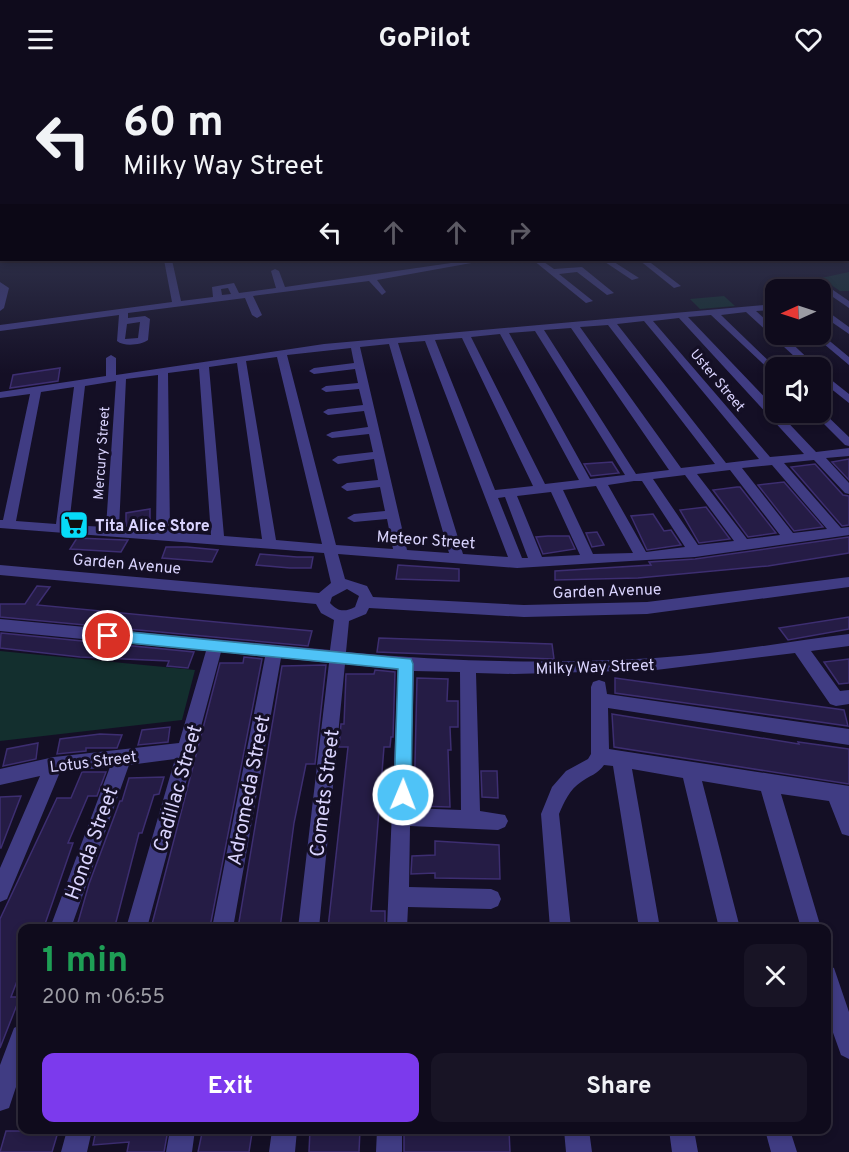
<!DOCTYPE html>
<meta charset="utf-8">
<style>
body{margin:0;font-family:Overpass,sans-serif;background:#181425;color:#f1f3f6;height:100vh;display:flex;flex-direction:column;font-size:22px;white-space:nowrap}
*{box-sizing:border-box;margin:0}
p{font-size:20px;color:#9b9ba3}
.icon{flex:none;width:33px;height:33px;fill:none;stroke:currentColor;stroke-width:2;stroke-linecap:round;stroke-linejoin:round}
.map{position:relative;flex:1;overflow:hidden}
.details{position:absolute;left:18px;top:846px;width:813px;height:210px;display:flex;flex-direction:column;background:#0f0b1c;border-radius:12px;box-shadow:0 3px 9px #0003,0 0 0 2px #2f2b3b}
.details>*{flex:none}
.top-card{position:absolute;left:0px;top:0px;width:849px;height:183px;box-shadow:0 3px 9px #0003,0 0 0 2px #2f2b3b;background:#0f0b1c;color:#f1f3f6;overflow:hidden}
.needle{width:39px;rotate:267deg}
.buttons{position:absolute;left:765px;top:201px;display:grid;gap:12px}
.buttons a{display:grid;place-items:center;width:66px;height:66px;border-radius:12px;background:#0f0b1c;box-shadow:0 3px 9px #0003,0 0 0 2px #2f2b3b;font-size:30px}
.pin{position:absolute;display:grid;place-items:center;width:51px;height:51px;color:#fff;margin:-26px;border:3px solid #fff;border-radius:50%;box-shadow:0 2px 6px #0007}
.me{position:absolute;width:66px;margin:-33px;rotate:1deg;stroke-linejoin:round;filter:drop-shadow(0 0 4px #0008)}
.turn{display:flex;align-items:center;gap:21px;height:126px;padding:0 24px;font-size:27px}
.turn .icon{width:78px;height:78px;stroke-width:2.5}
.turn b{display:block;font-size:42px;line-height:51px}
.lanes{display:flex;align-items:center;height:57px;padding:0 24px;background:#0003;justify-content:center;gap:30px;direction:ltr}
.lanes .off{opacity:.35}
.round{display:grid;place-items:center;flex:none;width:63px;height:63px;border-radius:12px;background:#181425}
.headline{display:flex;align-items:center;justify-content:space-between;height:102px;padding:0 24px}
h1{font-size:36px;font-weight:700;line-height:45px;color:#1e9e55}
.primary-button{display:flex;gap:12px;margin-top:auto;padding:12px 24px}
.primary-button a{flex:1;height:69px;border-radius:12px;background:#7c3aed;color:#fff;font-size:24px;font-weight:700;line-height:69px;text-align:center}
.primary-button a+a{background:#181425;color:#f1f3f6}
header{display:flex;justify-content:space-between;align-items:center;height:78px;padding:0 24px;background:#0f0b1c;font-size:27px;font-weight:700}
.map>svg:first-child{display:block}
.green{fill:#132f2e}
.building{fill:#251c45;stroke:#3d2e71;stroke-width:1.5}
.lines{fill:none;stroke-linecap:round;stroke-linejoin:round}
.minor{fill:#403c83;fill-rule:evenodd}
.route{fill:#4fc3f7;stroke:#337fa1;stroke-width:1.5}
.labels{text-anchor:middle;stroke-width:6;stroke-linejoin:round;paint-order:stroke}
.far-street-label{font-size:14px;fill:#dad4fe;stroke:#140f25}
.poi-label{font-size:16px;font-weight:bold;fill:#dad4fe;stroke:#140f25;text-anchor:start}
.street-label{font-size:16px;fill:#dad4fe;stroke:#140f25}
.near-street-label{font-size:20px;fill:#dad4fe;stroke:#140f25}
</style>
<header><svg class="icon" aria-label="menu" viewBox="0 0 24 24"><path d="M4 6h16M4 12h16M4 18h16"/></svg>GoPilot<svg class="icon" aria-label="heart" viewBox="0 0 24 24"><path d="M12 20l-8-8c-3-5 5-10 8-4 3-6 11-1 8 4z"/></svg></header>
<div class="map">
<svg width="849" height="1074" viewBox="0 0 849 1074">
<rect width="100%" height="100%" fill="#140f25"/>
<!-- green -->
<path class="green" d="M849 194V213H840L821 200Z
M724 218 735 228 700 231 690 221Z
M0 573 195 592 182 642 0 663Z"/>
<!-- building -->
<path class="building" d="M60 290 58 303 10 310 13 297Z
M849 381V402L832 384Z
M612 384 619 395 591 398 584 386Z
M815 386 843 417 849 418V447L842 448 791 389Z
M784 404 823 449 794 453 758 407Z
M737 409H740L776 455 748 459 713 412Z
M706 429 730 461 699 465 680 432Z
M150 431V443L137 445 135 449 126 448V435Z
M653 436 664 453 671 452 681 467 647 472 631 438Z
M597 454 604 467 592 469 586 455Z
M548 458H569L575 471 543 476 536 459Z
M849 459V475L768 488 638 500 555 502V493L651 487 649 484 695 481Z
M77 460 125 462H128L121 474 70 471Z
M166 469H187L218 472 212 484 162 480Z
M260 476 297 479H313L311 490H290L256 487Z
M398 487 459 491V503L396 501Z
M37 508 50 509 37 527 312 553 308 568 0 539V526H25Z
M849 539V551L788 562 779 550Z
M1 555 194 574 188 590 167 588 169 583 80 579 0 570Z
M379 560 552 566 554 581 377 574Z
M244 579 262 581 210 849 151 850 220 585H243Z
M849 581V605L839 606 824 584Z
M326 587 315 686H306L294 745 280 850H238L282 588Z
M375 592 395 594 393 659H391L390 669H384L371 833H385V850H328L348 669H339L341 646H344L346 596H374Z
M417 600 448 601 447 623H458V649H450L451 672H448L450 729 414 728Z
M615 600 844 632 848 648 615 615Z
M612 636 799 666 798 664 849 671V706L614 669Z
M170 649 168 664 138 667 142 652Z
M100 656 122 657 117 670H86V673L57 676 60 661Z
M38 665 36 681 3 688 7 671Z
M481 693H497L498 720 482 719Z
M82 694H106L97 718H88L68 765H73L44 849H22V890L11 919H20L0 970V841L57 720H71Z
M164 699 159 716 154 717 142 755H139L115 848H77L89 806 120 723H122L129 700Z
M21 718 1 770H0V719Z
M435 763 499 767 500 801 435 800V795L411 796 412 778 435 777Z
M96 1052H168L164 1074H127L129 1064 93 1067Z
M310 1052H360L359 1074H309Z
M404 1052H509L510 1074H404Z
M6 1053H17L58 1054 52 1074H0Z
M202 1055H252L249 1074H198Z"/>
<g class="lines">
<!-- minor -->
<path class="minor" d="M164 182H172L181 223 213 219 212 209 234 205 239 215 276 210 271 193 275 191 279 193 285 209 472 182H488L377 202 386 214 382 217 369 203 253 218 262 237 257 240 252 237 245 220 128 235V240L145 238 150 241 148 262C141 267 124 269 117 263L119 237 0 253V247L172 224ZM228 210 231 216 222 217 221 211ZM140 244 138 260 125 261 127 246Z
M533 182H541L554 191 582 189 614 215 607 217 577 194 559 196 593 223 586 225Z
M602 182H611L639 200 632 202Z
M639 182H647L681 208 674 210Z
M817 201 849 223V230L814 206 813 204Z
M0 204 9 210 4 230 0 233Z
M793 207 796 208 798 212H789Z
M776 226V232L756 233 776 251V256H782L818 290H807L746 234 721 237 776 290V298L711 237 688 239 776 331V334H778L816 374 849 370V378L826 380 849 405V416L845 415 814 382 784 385 841 450 849 449V457L695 479 517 490 338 476 345 501 367 508 373 519 524 527 647 524 849 499V509L647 536 524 539 369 530 366 536 349 543 346 574C448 584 552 586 655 580 720 576 785 564 849 556V568L811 573 840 613 849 612V626L836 628 830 626 795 575 656 592 514 596 476 595 480 733 505 737 508 743 505 749 498 752 410 748 409 809 491 811 498 814 501 821 498 828 491 831 408 829 407 850H387L398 592 345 586 319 850H298L329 585 281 580 233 850H212L265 579 221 574 147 850H126L175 681 129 687 71 850H50L110 689 60 694 7 821 0 824V790L40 698 0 707V691L54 679 179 665 206 573 0 553V541L330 572 334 542 321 535 316 526 0 497V487L319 515 331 505 324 475 0 450V442H3L30 316 0 320V314L106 298V280L111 277 116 280V297L324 266ZM679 240 804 376 770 379 653 243ZM644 243 759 381 726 385 617 246ZM608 247 715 386 681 390 580 249ZM571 250 669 392 636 396 544 252ZM535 253 625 397 590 401 509 255ZM500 256 579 402 545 406 471 259ZM462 260 533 408 495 412 435 262ZM425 263 508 479 463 476 398 265ZM389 266 449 475 407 472 360 269ZM351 270 354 285 314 290 309 293 314 296 355 291 358 305 326 308 321 311 326 314 359 311 363 327 328 331 323 334 328 337 364 333 368 349 332 354 326 357 332 360 369 356 373 374 338 378 332 382 338 386 374 381 378 402 347 405 341 409 347 413 380 409 385 433 354 436 347 440 354 444 387 441 393 471 336 467 287 277ZM277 279 322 466 276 462 246 283ZM237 285 262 461 224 458 209 289ZM199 291 211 457 170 454 168 295ZM158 297 156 453 119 450 126 301ZM116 303 106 449 69 447 85 308ZM74 309 56 446 16 443 41 314ZM772 387 827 451 793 455 742 390ZM730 392 780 457 747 461 697 396ZM685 397 734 463 698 467 653 401ZM634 403H642L685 469 646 474 608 407ZM596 408 633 475 593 476 563 412ZM551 414 580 477 542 479 517 418ZM505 419 528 480H522L498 420ZM347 511 359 518 355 529C345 534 338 534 330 525L332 519ZM414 593 460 594 461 732 410 730Z
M820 228 849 249V256L820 236Z
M820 255 849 279V287L812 256Z
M820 293 849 316V325L820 302Z
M821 332 849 359V368L845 367 812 334H820Z
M599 602 605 604 607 616 849 651V667L608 630 609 671 849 708V758L842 756 829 723 781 716 821 850H801L761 713 702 703 740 850H719L683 700 632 691 660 850H639L613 688 604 687C598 696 589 698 581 704 570 711 564 724 559 736L571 850H550L541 736 552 709 566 693 588 681 591 676V609L593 604Z
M826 887 834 890 849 934V981L841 977 826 935Z
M22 946V991L9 1030 0 1033V987L14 950Z
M67 1052H92L87 1074H61Z
M170 1052H195L192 1074H166Z
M272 1052H297L295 1074H269Z
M377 1052H402V1074H376Z
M564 1052H589L592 1074H566Z
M669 1052H694L698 1074H672Z
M765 1052H790L797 1074H771Z"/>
</g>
<!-- sky -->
<linearGradient id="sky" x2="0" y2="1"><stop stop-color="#0b0814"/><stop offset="0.49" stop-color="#343751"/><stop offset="1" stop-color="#343751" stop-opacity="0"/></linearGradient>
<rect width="849" height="296" fill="url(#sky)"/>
<!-- route -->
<path class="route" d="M108 552 411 581 413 586 411 717 409 722 403 725 397 722 394 717 398 591 108 563 101 558Z"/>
<!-- icons -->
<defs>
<g id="supermarket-square" transform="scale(1.5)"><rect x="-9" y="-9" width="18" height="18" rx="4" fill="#06dbf8" stroke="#140f25"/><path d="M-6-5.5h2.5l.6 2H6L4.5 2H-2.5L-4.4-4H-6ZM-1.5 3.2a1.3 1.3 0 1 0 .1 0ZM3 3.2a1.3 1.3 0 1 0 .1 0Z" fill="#111"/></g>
</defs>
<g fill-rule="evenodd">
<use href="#supermarket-square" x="74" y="447"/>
</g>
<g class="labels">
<!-- far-street labels -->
<g class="far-street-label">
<text transform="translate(718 302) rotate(50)" y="5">Uster Street</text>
<text transform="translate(101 375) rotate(-86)" y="5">Mercury Street</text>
</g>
<!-- poi labels -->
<g class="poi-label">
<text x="95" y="453">Tita Alice Store</text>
</g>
<!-- street labels -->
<g class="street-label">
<text transform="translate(426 461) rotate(4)" y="6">Meteor Street</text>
<text transform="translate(127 485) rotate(5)" y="6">Garden Avenue</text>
<text transform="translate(607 512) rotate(-2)" y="6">Garden Avenue</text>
<text transform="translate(595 588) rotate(-2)" y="6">Milky Way Street</text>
<text transform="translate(93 683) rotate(-7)" y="6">Lotus Street</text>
</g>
<!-- near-street labels -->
<g class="near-street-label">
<text transform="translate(177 710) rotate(-74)" y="7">Cadillac Street</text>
<text transform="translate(248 712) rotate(-79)" y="7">Adromeda Street</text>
<text transform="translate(324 715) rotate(-83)" y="7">Comets Street</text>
<text transform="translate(91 765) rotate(-70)" y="7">Honda Street</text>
</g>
</g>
</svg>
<div class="buttons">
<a><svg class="needle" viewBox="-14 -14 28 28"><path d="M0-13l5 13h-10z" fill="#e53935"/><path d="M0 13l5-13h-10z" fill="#9b9ba3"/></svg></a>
<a><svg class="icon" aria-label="sound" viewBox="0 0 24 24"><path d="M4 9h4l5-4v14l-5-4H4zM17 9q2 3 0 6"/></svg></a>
</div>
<div class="pin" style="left:108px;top:558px;background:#d93025"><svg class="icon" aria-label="arrive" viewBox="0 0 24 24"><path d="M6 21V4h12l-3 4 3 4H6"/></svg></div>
<svg class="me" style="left:403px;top:717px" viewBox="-20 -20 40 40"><circle r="17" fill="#4fc3f7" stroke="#fff" stroke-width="3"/><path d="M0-11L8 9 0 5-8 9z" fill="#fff"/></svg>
<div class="top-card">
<div class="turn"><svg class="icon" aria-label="left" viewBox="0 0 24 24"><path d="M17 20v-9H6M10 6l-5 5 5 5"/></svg><div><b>60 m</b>Milky Way Street</div></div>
<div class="lanes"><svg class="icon" aria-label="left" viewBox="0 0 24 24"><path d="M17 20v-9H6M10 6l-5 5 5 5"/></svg><svg class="icon off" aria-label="ahead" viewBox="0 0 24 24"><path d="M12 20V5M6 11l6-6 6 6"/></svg><svg class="icon off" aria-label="ahead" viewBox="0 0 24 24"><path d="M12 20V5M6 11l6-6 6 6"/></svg><svg class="icon off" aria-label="right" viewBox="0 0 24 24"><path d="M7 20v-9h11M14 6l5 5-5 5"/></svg></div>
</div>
<section class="details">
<div class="headline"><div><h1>1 min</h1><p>200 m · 06:55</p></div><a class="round"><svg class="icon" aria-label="close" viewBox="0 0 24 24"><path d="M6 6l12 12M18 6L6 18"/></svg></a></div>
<div class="primary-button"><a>Exit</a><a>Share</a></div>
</section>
</div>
